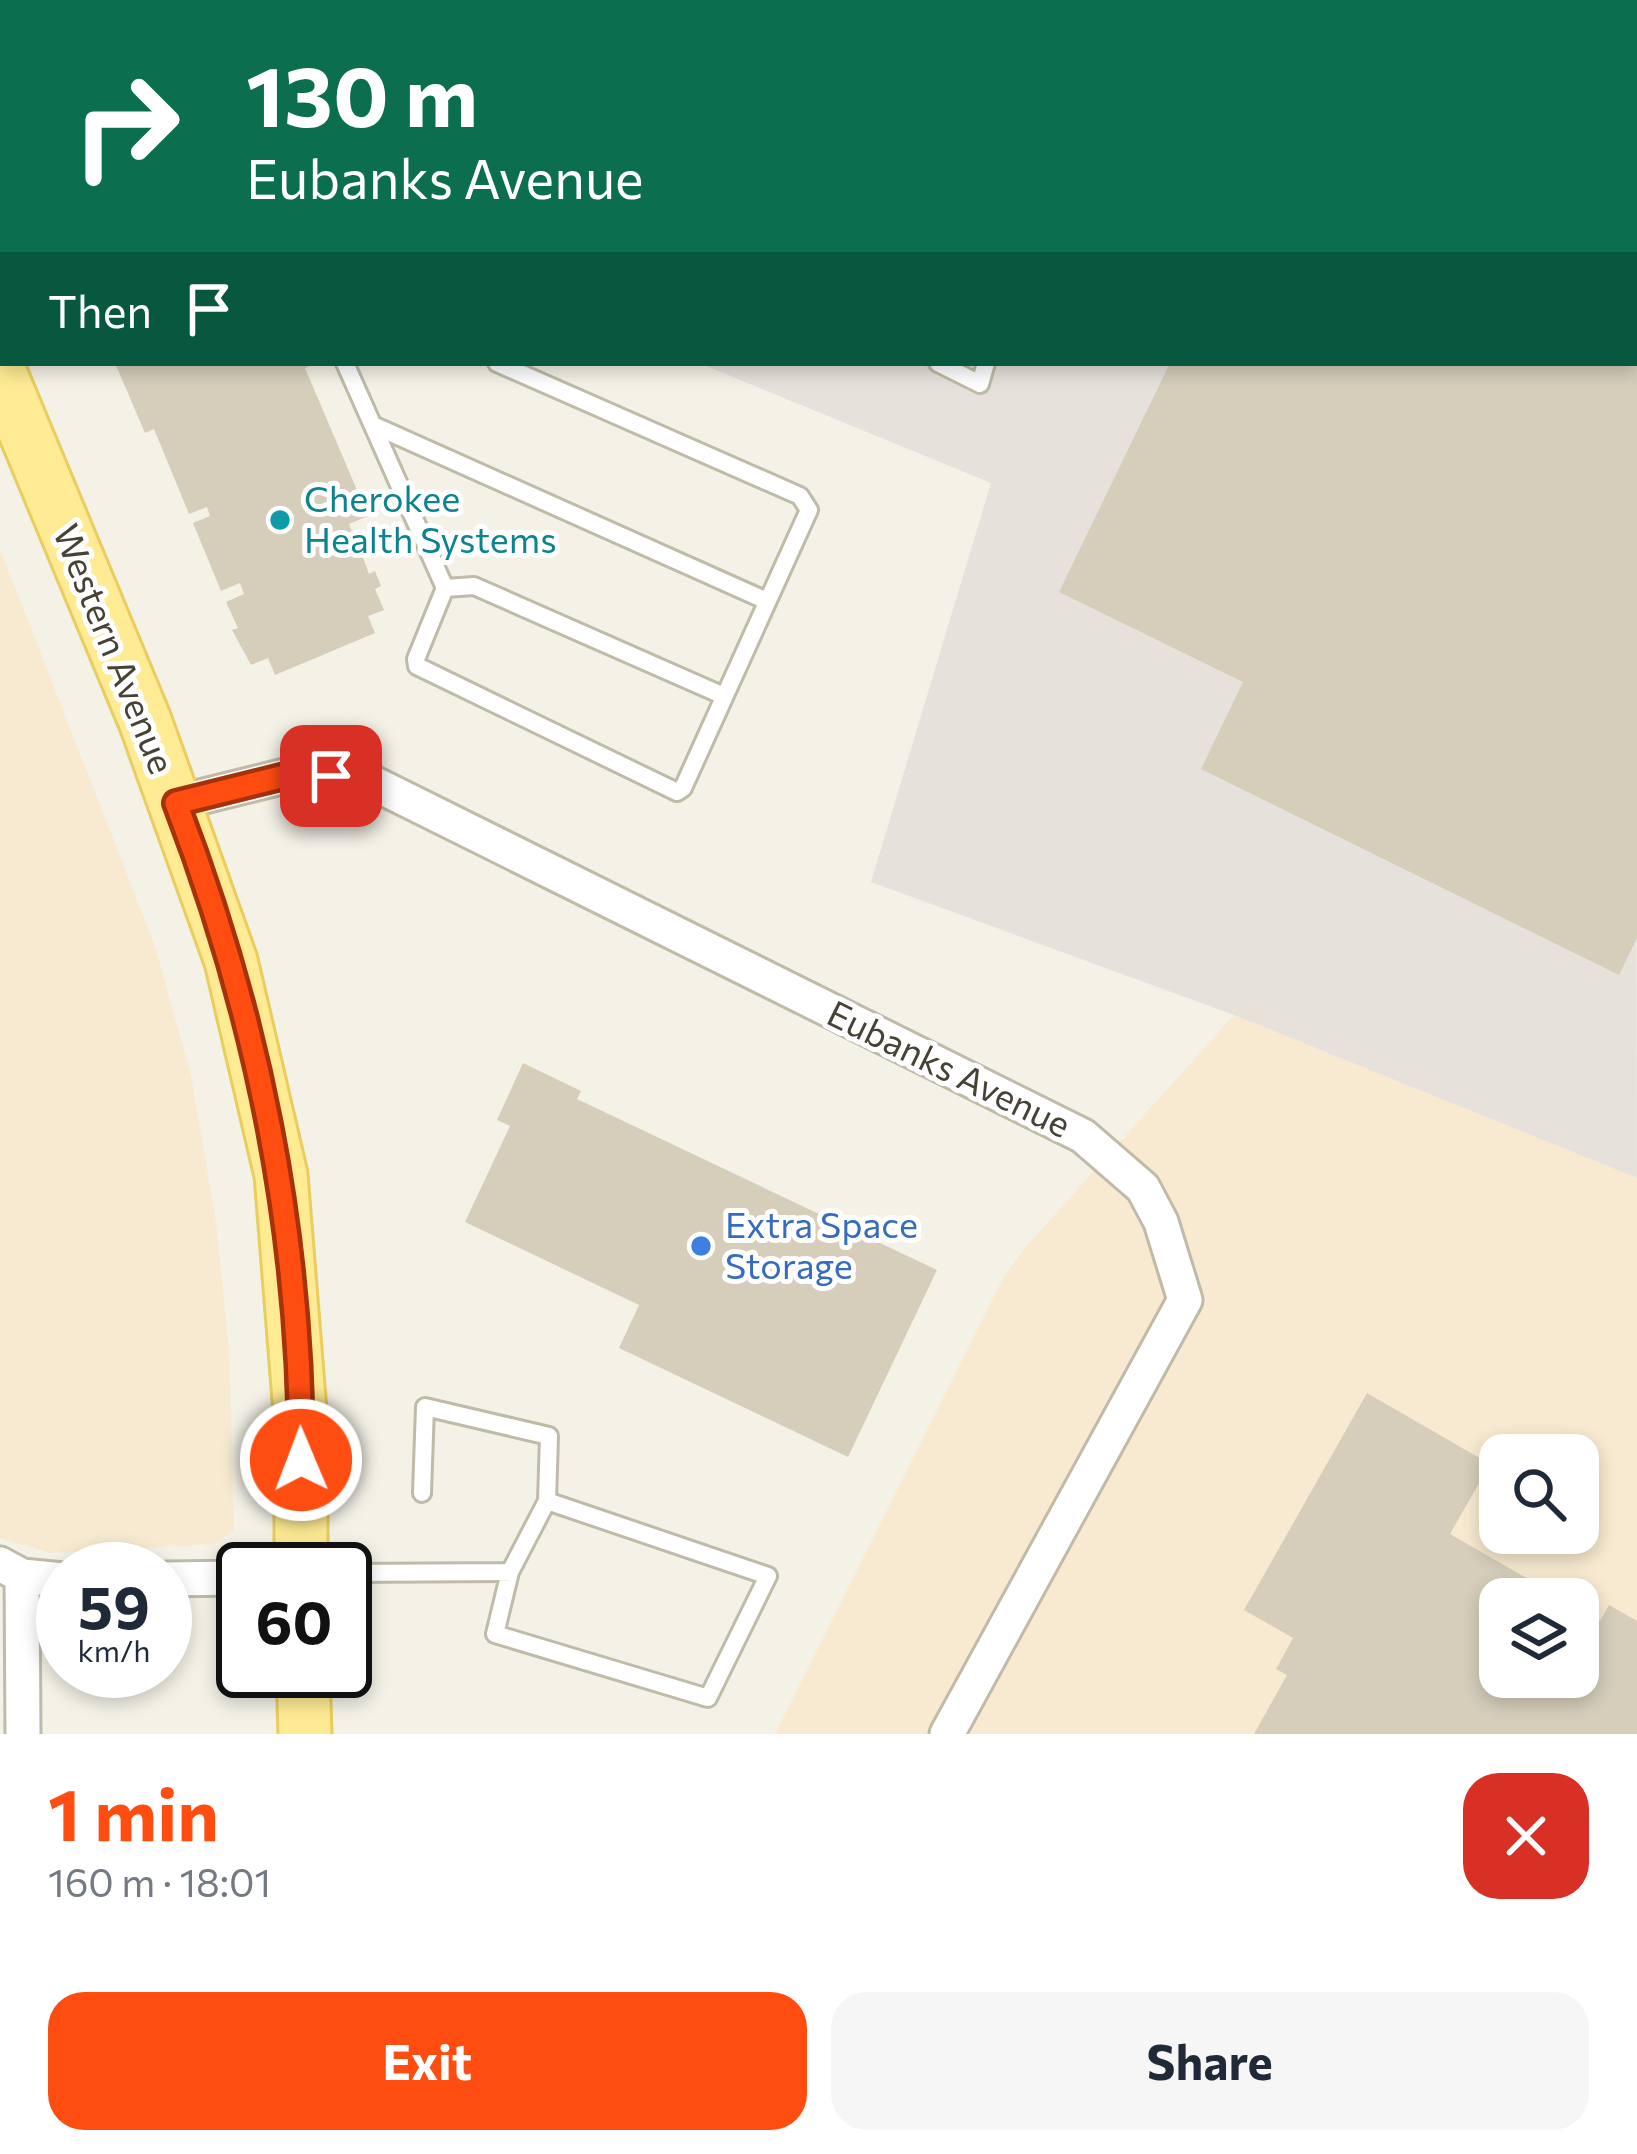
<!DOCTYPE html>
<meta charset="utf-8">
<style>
body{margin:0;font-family:Commissioner,sans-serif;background:#f6f6f7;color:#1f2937;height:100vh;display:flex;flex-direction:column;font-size:45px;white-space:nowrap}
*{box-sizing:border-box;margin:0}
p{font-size:39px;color:#747a83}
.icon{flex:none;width:66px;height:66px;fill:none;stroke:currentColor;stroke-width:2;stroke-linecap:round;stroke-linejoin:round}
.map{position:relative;height:1734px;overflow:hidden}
.side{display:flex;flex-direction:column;background:#fff;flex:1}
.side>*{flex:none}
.top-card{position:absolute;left:0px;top:0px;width:1638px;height:366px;box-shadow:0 6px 18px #0003;background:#0b6e4f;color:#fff;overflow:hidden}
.tools{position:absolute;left:1479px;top:1434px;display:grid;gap:24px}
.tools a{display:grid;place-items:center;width:120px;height:120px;border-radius:24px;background:#fff;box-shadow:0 6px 18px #0003;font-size:60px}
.speed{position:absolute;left:36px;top:1542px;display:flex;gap:24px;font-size:60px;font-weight:700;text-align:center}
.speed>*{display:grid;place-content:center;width:156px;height:156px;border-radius:50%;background:#fff;box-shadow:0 6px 18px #0003;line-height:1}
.speed small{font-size:30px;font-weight:400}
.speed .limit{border:6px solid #111;border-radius:18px;background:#fff;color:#111}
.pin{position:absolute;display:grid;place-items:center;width:102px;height:102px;color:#fff;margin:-51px;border-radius:24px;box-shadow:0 6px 18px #0006}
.me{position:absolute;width:132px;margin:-66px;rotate:359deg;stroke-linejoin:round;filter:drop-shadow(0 0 9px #0008)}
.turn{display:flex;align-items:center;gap:42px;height:252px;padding:0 48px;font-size:54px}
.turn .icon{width:156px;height:156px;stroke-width:2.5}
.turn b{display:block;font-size:84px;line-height:102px}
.then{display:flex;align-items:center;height:114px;padding:0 48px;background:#0003;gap:24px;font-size:45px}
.round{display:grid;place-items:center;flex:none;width:126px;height:126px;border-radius:36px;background:#f6f6f7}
.overview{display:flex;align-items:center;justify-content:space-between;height:204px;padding:0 48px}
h1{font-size:72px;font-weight:700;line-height:90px;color:#ff4d12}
.primary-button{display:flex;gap:24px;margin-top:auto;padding:24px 48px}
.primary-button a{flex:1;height:138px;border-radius:36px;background:#ff4d12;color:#fff;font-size:48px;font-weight:700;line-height:138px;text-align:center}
.primary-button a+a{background:#f6f6f7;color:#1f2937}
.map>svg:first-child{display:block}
.commercial{fill:#f7ead0;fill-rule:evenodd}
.industrial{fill:#e6e2db}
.building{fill:#d6cebb}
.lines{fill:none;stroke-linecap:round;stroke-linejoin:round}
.lane-casing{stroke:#c0baa8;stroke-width:22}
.street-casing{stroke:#c0baa8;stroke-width:39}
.secondary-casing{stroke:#d6cb93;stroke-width:51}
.primary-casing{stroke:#e9cd5e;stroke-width:57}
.lane{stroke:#fff;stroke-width:16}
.street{stroke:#fff;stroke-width:33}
.secondary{stroke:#fff7c5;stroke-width:45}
.primary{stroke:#ffeb94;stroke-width:51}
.route-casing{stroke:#a6320c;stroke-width:30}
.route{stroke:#ff4d12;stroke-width:21}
.culture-dot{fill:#0f9aa8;stroke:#fff;stroke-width:4.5}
.shop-dot{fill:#3f7fe0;stroke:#fff;stroke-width:4.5}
.labels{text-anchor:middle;stroke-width:10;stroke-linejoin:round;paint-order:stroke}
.culture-label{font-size:36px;fill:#0d838f;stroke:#fff;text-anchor:start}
.street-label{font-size:36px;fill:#474235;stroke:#fff}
.shop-label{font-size:36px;fill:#366cbe;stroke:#fff;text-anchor:start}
</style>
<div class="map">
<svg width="1637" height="1734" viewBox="0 0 1637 1734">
<rect width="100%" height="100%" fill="#f4f1e6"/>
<!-- commercial -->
<path class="commercial" d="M0 549 155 946 191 1075 216 1223 229 1349 234 1530 213 1544 51 1553 0 1538Z
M1234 1015 1637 1178V1734H775L1002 1280 1023 1250ZM1500 1455H1578V1533H1500ZM1500 1599H1578V1677H1500Z"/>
<!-- industrial -->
<path class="industrial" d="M394 0H1495L1498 3H387Z
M1635 100 1637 1178 1234 1015 871 882 991 483 699 363H1635Z"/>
<!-- building -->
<path class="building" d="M115 363H317L305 368 368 516 349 524 354 537 339 544 344 554 359 547 369 574 375 571 381 586 375 589 384 610 368 616 375 633 275 675 268 658 251 665 232 630 238 628 226 602 244 594 240 583 221 591 193 523 210 516 207 507 189 514 154 429 145 433Z
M1170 363H1637V938L1619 975 1201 769 1243 682 1059 592Z
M523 1063 581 1091 577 1099 937 1270 848 1457 619 1348 639 1305 465 1222 510 1126 497 1120Z
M1367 1393 1490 1464 1450 1534 1563 1599H1500V1677H1578V1608L1600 1621 1609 1605 1637 1621V1734H1254L1287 1675 1276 1669 1293 1638 1244 1610Z"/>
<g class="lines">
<!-- lane casing -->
<g class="lane-casing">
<path id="lane" d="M740 0 747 3
M551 3 553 0
M1110 3 1111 0
M345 363 445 588 416 659 417 666 677 792 683 788 809 510 800 496 497 363
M938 363 980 384 986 363
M373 425 767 601
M445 588 474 586 724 696
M422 1493 425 1407 549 1436 547 1501
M547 1501 768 1576 708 1698 495 1634 510 1572Z
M345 1573 510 1572"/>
</g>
<!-- street casing -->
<g class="street-casing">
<path id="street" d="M176 803 297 773 365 779 1083 1136 1143 1188 1161 1222 1185 1300 947 1734
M0 1564 22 1576 63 1580
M22 1576 23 1734
M165 1579 243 1578"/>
</g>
<!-- secondary casing -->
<g class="secondary-casing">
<path id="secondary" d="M265 3 273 0
M0 111 3 109"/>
</g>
<!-- primary casing -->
<g class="primary-casing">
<path id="primary" d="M0 372 145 721 231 961 281 1175 301 1424V1569
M303 1671 305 1734"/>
</g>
<!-- lane -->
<use href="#lane" class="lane"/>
<!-- street -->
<use href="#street" class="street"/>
<!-- secondary -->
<use href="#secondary" class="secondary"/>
<!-- primary -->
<use href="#primary" class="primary"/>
</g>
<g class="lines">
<!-- route casing -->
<g class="route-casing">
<path id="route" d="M301 1460C301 1231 258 1017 176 803L297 773 331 776"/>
</g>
<!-- route -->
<use href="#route" class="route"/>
</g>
<!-- markers -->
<circle class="culture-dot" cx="280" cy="520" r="12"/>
<circle class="shop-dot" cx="701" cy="1246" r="12"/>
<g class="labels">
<!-- culture labels -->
<g class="culture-label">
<text x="304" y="512">Cherokee<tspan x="304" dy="41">Health Systems</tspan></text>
</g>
<!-- street labels -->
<g class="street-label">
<text transform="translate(114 649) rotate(68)" y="13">Western Avenue</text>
<text transform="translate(949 1069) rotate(26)" y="13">Eubanks Avenue</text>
</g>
<!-- shop labels -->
<g class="shop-label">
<text x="725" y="1238">Extra Space<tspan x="725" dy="41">Storage</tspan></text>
</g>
</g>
</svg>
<div class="tools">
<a><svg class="icon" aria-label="search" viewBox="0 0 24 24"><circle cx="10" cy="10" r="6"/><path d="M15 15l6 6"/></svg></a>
<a><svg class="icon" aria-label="layers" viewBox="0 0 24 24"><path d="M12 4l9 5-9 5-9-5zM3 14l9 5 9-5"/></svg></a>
</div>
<div class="speed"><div>59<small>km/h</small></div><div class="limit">60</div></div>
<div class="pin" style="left:331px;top:776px;background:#d93025"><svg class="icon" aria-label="arrive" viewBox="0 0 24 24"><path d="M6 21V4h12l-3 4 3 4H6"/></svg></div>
<svg class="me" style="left:301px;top:1460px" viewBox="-20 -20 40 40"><circle r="17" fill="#ff4d12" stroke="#fff" stroke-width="3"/><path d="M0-11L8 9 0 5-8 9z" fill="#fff"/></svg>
<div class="top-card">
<div class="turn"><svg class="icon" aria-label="right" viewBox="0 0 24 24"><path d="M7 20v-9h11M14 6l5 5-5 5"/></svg><div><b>130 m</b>Eubanks Avenue</div></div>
<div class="then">Then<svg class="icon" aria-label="arrive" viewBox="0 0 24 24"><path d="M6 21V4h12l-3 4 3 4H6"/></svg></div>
</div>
</div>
<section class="side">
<div class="overview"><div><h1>1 min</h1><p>160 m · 18:01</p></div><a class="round" style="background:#d93025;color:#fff"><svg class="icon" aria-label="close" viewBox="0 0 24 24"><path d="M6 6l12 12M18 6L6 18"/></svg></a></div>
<div class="primary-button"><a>Exit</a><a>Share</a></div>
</section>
